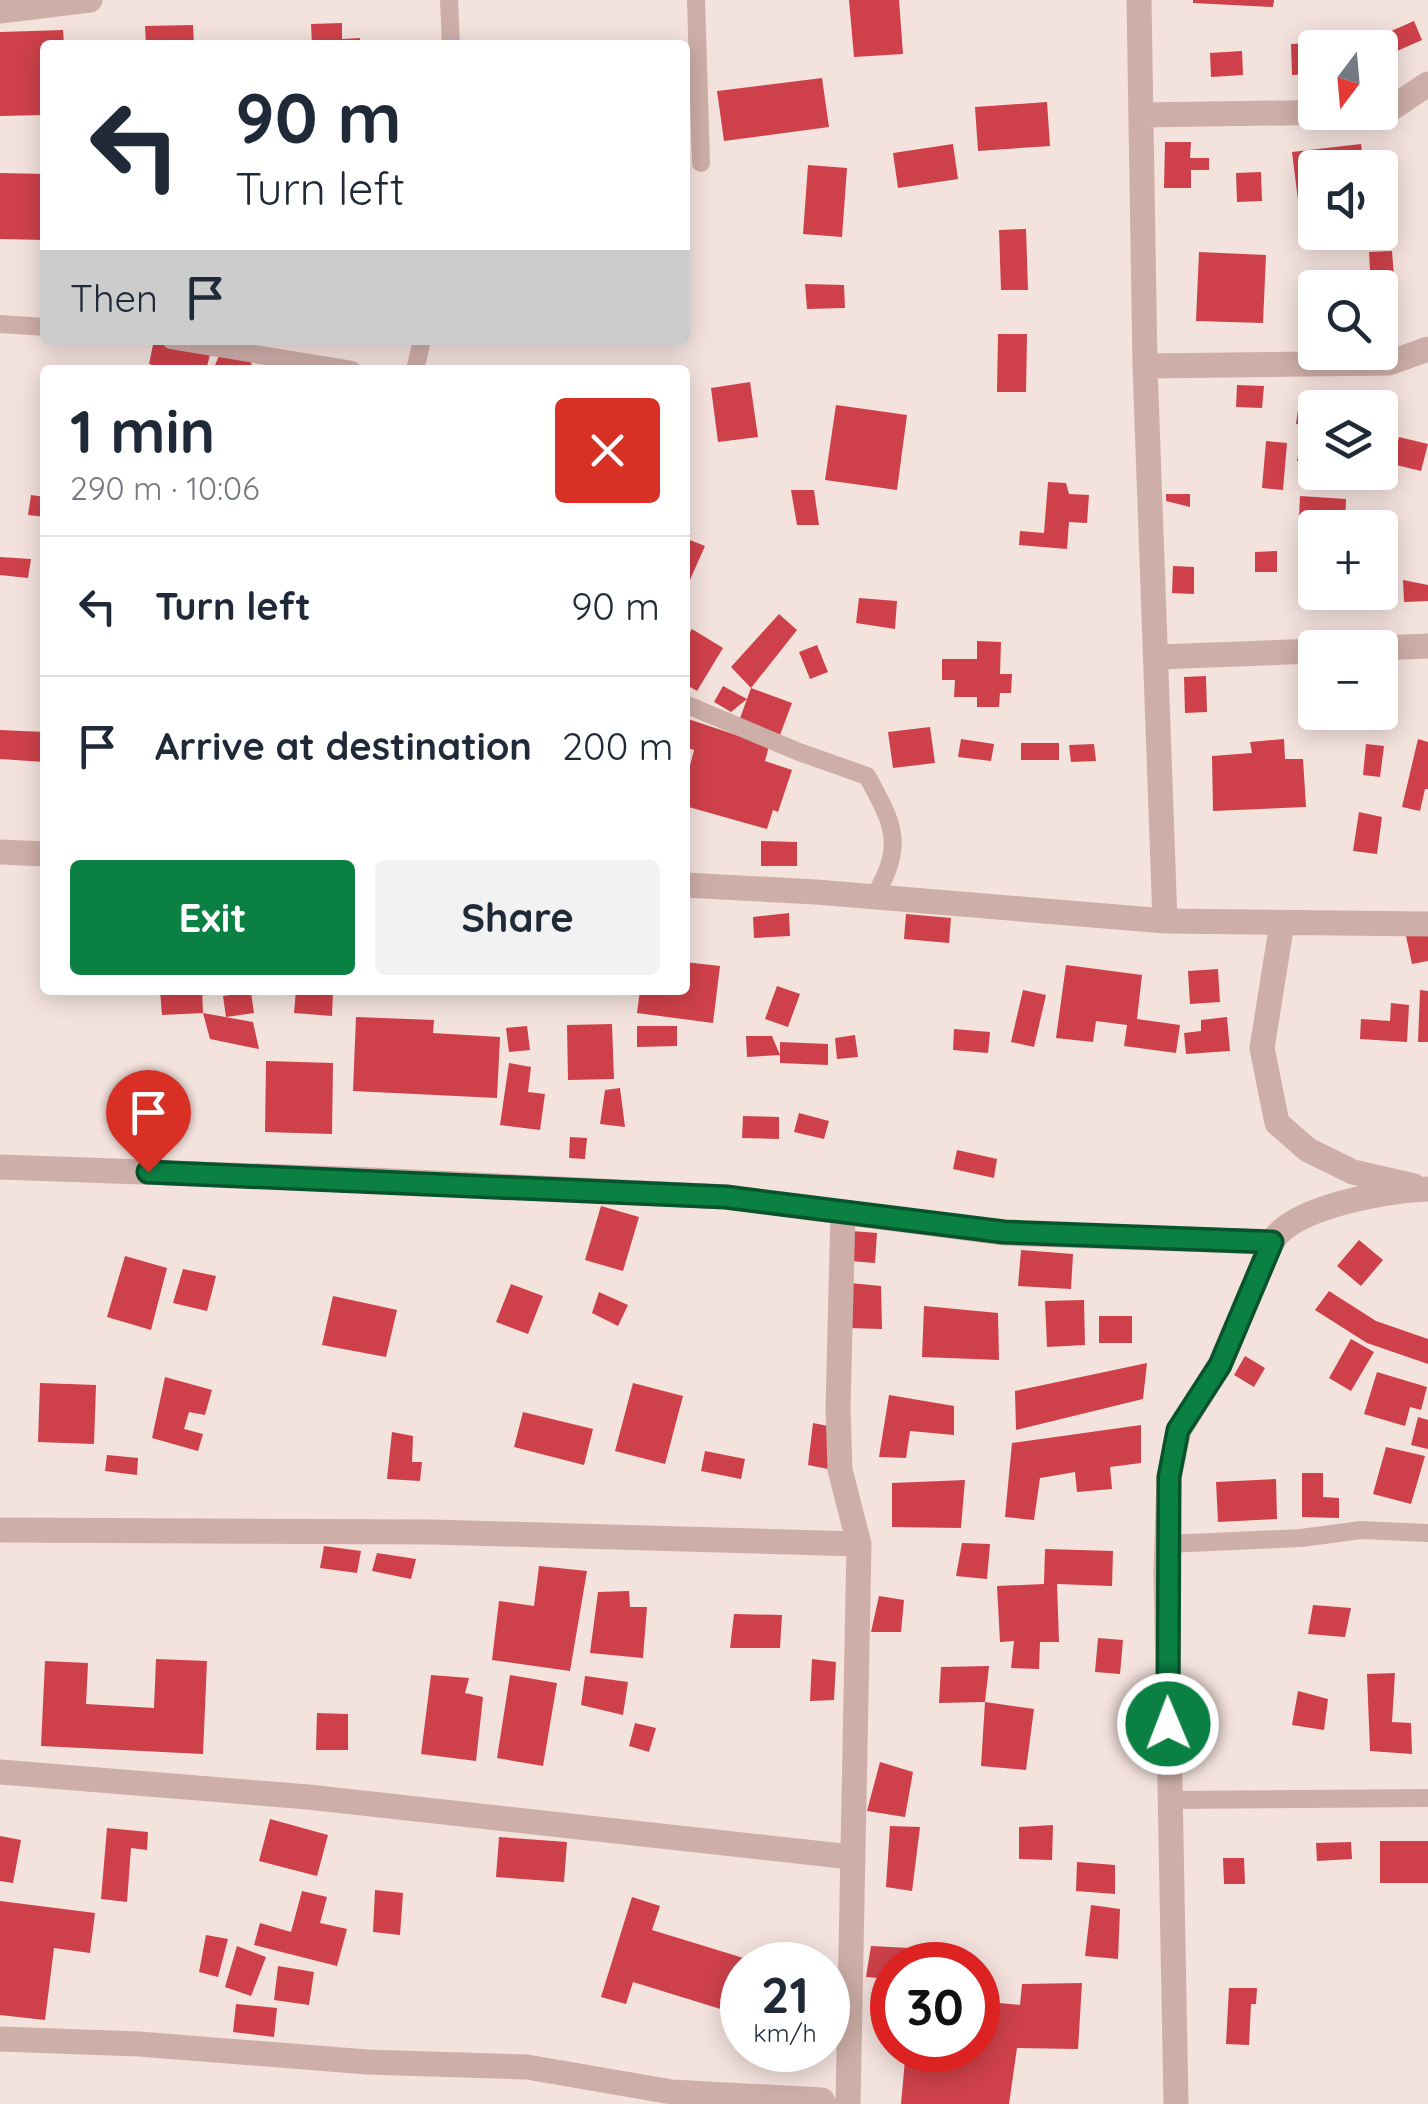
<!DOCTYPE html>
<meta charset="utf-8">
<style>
body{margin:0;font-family:Quicksand,sans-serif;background:#f2f2f3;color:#1f2937;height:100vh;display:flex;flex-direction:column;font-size:38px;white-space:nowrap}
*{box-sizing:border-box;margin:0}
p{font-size:32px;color:#747a83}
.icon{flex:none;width:55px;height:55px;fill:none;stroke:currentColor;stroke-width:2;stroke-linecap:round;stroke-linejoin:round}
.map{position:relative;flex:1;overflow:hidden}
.details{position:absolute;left:40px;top:365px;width:650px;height:630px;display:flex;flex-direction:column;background:#fff;border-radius:10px;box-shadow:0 5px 25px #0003}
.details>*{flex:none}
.hud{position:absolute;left:40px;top:40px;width:650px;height:305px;border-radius:10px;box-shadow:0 5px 25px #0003;background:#fff;color:#1f2937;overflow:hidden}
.needle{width:65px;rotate:196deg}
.tools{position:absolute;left:1298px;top:30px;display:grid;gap:20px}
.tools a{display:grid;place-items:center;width:100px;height:100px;border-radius:10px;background:#fff;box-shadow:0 5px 25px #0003;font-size:50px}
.speed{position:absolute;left:720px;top:1942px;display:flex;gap:20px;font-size:50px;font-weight:700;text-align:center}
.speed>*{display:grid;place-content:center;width:130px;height:130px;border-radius:50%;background:#fff;box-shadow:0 5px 25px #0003;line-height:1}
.speed small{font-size:25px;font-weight:400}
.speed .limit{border:15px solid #d22;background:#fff;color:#111}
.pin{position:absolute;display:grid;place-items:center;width:85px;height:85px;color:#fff;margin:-102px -42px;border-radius:50% 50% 50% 0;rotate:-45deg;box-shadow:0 0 10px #0007}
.pin .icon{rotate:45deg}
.me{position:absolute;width:110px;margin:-55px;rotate:359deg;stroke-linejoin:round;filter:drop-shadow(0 0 8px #0008)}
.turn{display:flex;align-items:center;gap:35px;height:210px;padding:0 30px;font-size:45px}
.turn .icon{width:130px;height:130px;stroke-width:2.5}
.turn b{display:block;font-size:70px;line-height:85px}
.then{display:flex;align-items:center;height:95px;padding:0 30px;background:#0003;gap:20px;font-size:38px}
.round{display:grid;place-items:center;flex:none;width:105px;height:105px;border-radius:10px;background:#f2f2f3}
.summary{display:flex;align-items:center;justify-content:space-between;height:170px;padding:0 30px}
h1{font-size:60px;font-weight:700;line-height:75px}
.action{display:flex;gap:20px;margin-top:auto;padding:20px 30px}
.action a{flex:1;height:115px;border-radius:10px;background:#0b8043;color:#fff;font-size:40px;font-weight:700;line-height:115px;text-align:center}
.action a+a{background:#f2f2f3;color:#1f2937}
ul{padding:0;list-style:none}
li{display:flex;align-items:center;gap:30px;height:140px;padding:0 30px;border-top:2px solid #e0e1e3}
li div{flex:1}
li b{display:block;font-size:38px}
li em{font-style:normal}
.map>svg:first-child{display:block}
.building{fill:#cf414a}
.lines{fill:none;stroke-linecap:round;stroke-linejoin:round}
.lane{stroke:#ceaea8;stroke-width:18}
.street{stroke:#ceaea8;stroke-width:25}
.route-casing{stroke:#07532c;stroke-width:25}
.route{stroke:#0b8043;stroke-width:18}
</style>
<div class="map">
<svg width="1428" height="2104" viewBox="0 0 1428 2104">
<rect width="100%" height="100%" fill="#f4e2dd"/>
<!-- building -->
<path class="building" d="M849 0H899L903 54 854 57Z
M1193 0H1274L1273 7 1193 3Z
M1414 21 1422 40 1397 51 1389 32Z
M342 23V39L360 38V45H312L311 24Z
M193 25 194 45H146L145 26Z
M63 30 64 45H45V115L0 116V32Z
M1327 42V48H1315V74L1292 75 1291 44Z
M1242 51 1243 75 1211 77 1210 53Z
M822 78 829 127 724 141 717 91Z
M1047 102 1050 146 978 151 975 107Z
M1165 142H1191L1190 158H1209V170H1191V188H1164Z
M953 144 958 179 898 188 893 153Z
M1361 144 1364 168H1315V215L1300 216 1292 152Z
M808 165 847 168 842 237 803 234Z
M1261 172 1262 201 1237 202 1236 173Z
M0 173 45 174V240L0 239Z
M1026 229 1028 290H1001L999 230Z
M1392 251 1395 291 1380 292V288H1371L1369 252Z
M1199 252 1266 255 1263 323 1196 321Z
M805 284 844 285 845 308 807 309Z
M998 334H1027L1026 392H997Z
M154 340 211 351 206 370H172L149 364Z
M221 351 252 363 249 370H213Z
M750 382 758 437 718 442 711 388Z
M1237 385 1264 386 1262 408 1236 407Z
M1300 396 1348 404 1347 408H1315V426L1296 424Z
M1363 396 1391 403 1385 425 1380 424V408H1361Z
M836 405 907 415 897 490 825 480Z
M1399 437 1428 444 1421 471 1392 464Z
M1266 441 1287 443 1283 490 1262 488Z
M1300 442 1315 444 1312 463 1297 461Z
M1048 482 1066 483 1069 494 1089 495 1087 523 1069 522 1067 549 1019 545 1020 531 1044 533Z
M791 490H814L819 525H797Z
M1166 494H1190V507L1166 501Z
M31 495 45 497V517L28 515Z
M1300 496 1346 499 1345 528H1315V542L1298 538Z
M685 538 705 546 685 591Z
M1277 551V572H1255V552Z
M0 557 31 559 28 578 0 575Z
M1173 566 1194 567V594L1172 593Z
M1403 580 1428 585V601L1404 602Z
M859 598 897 601 895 629 856 623Z
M779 614 797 630 751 688 731 667Z
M692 629 723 648 697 691 685 684V640Z
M977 641 1001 642 1000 674H1012L1011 693H1000L999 707H977V697H954L955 680H942V659H977Z
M817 645 828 672 810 679 799 652Z
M1206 676 1207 712 1185 713 1184 677Z
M723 686 747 699 751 688 792 703 780 735 739 721 747 699 731 712 714 702Z
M685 718 769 746 765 761 792 770 778 812 773 810 767 829 685 806V785L694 750 685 747Z
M930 727 935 763 893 768 888 732Z
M0 730 45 732 44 762 0 759Z
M961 739 994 744 991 761 958 757Z
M1284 739 1285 759H1303L1306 807 1213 811 1212 756 1252 753 1250 742Z
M1418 739 1428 742V789H1425L1420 811 1402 807Z
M1021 743H1059V760H1021Z
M1094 744 1096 761 1071 762 1069 745Z
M1366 744 1384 746 1380 777 1363 775Z
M1359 812 1382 817 1377 854 1353 851Z
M761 841 797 842V866H761Z
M789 913 790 936 754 938 753 917Z
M906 914 951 918 949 943 904 939Z
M1428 933V961L1412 964 1406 936Z
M685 962 720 966 713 1023 637 1013 640 990H685Z
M1066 965 1142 975 1137 1019 1180 1025 1176 1053 1124 1046 1127 1025 1096 1021 1093 1042 1056 1038Z
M1218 969 1220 1002 1190 1004 1188 971Z
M777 986 800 994 788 1027 765 1019Z
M160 990H202L203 1013 162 1015Z
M296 990 333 992 332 1016 294 1013Z
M1023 990 1046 995 1034 1047 1011 1042Z
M1420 990 1428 991V1042H1418Z
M251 992 254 1013 226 1017 223 996Z
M1391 1003 1409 1005 1407 1042 1360 1039 1361 1019 1390 1021Z
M203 1013 253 1022 259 1049 210 1039Z
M356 1017 434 1020 433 1033 500 1037 497 1098 353 1091Z
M1227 1017 1230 1051 1186 1054 1184 1033 1201 1031V1020Z
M612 1024 614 1079 568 1080 567 1025Z
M527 1026 530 1050 509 1052 506 1028Z
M637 1026H677V1046L637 1047Z
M954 1029 990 1032 988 1053 953 1050Z
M855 1035 858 1057 837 1059 835 1038Z
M746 1036H772L780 1055 747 1057Z
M780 1042 828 1044V1065L780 1063Z
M266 1061 333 1063 332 1134 265 1132Z
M509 1063 531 1067 528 1092 545 1094 540 1130 500 1125Z
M620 1088 625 1127 600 1124 605 1090Z
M151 1103 168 1106 164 1123 148 1120Z
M799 1113 829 1121 824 1139 794 1132Z
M743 1116 779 1117V1139L742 1138Z
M570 1137 587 1138 585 1159 569 1158Z
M957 1150 997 1159 994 1178 953 1169Z
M601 1206 639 1217 623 1271 585 1260Z
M852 1231 877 1233 875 1263 850 1261Z
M1359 1240 1383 1260 1361 1286 1337 1266Z
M1021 1250 1073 1254 1071 1289 1018 1286Z
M125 1256 167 1268 151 1330 107 1317Z
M183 1269 216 1276 207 1311 173 1303Z
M850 1283 881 1286 882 1329 849 1328Z
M511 1284 543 1296 528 1334 496 1322Z
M1329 1291 1376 1321 1428 1339V1364L1367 1343 1315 1310Z
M599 1292 628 1305 618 1326 592 1313Z
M333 1296 397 1310 386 1357 322 1345Z
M1084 1300 1085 1345 1047 1347 1045 1301Z
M924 1306 998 1313 999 1360 922 1357Z
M1099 1316H1132V1343H1099Z
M1351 1339 1374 1352 1351 1391 1329 1378Z
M1245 1356 1265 1368 1254 1387 1234 1375Z
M1147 1363 1143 1399 1016 1430 1015 1391Z
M1377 1372 1427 1387 1421 1410 1410 1407 1405 1426 1364 1414Z
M165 1377 212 1390 205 1415 189 1412 184 1429 203 1434 198 1451 152 1438Z
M40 1383 96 1385 94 1444 38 1442Z
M633 1383 683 1396 665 1464 615 1451Z
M889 1395 954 1406V1435L910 1431 906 1458 879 1457Z
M523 1412 593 1429 584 1465 514 1447Z
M1418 1417 1428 1420V1449L1411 1445Z
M813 1423 833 1427V1470L808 1465Z
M1141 1425V1463L1110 1467 1112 1489 1077 1492 1075 1472 1040 1478 1034 1520 1005 1517 1012 1443Z
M392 1432 413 1436 412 1462H422L420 1481 387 1479Z
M1386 1447 1425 1456 1411 1504 1373 1494Z
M705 1451 745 1459 741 1479 701 1471Z
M107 1455 138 1458 137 1475 105 1471Z
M1302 1473H1323V1497L1339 1498V1518L1302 1517Z
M1276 1479 1277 1519 1218 1522 1216 1482Z
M965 1480 961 1528 892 1527V1483Z
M962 1543 990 1544 987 1579 956 1576Z
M324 1546 361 1551 357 1573 320 1568Z
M1045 1549 1113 1551 1112 1586 1057 1584 1059 1642H1040L1039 1669 1011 1668 1014 1641 1000 1642 997 1586 1044 1584Z
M377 1553 416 1559 411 1579 372 1571Z
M539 1566 587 1571 570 1671 492 1660 499 1601 534 1606Z
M629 1591 630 1607H647L643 1658 590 1653 598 1592Z
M879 1596 904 1600 901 1632H871Z
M1313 1605 1351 1608 1345 1637 1308 1634Z
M734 1614 782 1615 780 1648H730Z
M1098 1638 1123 1640 1120 1674 1095 1672Z
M156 1659 207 1661 203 1754 41 1746 45 1661 88 1663 86 1704 154 1708Z
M812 1659 836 1662 834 1700 810 1701Z
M989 1666 985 1702 939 1703 941 1667Z
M1395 1673 1392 1722 1411 1723 1412 1754 1370 1751 1367 1674Z
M431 1675 469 1678 465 1693 483 1697 476 1761 421 1754Z
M510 1675 557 1683 543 1766 497 1758Z
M585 1676 628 1682 623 1715 581 1705Z
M1298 1691 1328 1699 1324 1730 1292 1725Z
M985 1702 1034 1709 1026 1770 981 1766Z
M317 1713 348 1714V1750H316Z
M635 1723 656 1728 649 1752 629 1746Z
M880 1762 913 1772 905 1817 867 1811Z
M270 1819 328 1835 317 1876 259 1861Z
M1053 1825 1052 1860 1019 1859V1827Z
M890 1826 920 1827 912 1891 886 1887Z
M107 1828 148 1832 147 1850 131 1848 127 1902 101 1899Z
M0 1836 21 1840 13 1883 0 1881Z
M499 1837 567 1842 564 1882 496 1877Z
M1380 1841H1428V1883H1380Z
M1351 1842 1352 1859 1317 1861 1316 1843Z
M1223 1858H1244L1245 1884H1224Z
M1077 1862 1115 1865V1894L1076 1891Z
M375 1890 403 1893 400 1935 373 1932Z
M302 1891 327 1897 320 1923 347 1929 337 1966 254 1945 260 1923 291 1932Z
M632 1897 660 1906 652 1930 763 1964 742 1965 740 2015 633 1982 626 2004 601 1997Z
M0 1901 95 1913 90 1953 54 1948 45 2020 0 2015Z
M1091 1905 1120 1909 1118 1959 1085 1956Z
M206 1935 228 1939 218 1977 199 1972Z
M237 1946 266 1957 251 1996 225 1987Z
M871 1946 968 1951 967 1965H892V1979L866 1977Z
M278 1966 314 1972 309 2005 274 2000Z
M1082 1983 1078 2049 1017 2048 1009 2104H901L905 2060 951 2064 953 2050H978V2001L1020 2005 1022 1984Z
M1229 1988H1257L1256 2004H1251L1249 2045 1226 2044Z
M236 2004 277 2008 274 2037 233 2032Z"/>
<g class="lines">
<!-- lane -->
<path class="lane" d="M449 0 451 45
M696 0 701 163
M0 324 45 327
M171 340 352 370
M415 370 422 340
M685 704 799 752 867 776C894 825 905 845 874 897
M1167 1544 1301 1538 1361 1530 1428 1533
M1169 1800 1428 1798"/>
<!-- street -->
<path class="street" d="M1139 0 1145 366 1165 921
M0 11 90 0
M1380 109 1392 108 1428 84
M1141 115 1350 112
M1145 366 1389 363 1428 349
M1380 648 1428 646
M1158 657 1315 651
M0 852 45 854
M685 885 816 892 1165 921 1428 924
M1282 923 1262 1048 1277 1123 1308 1150 1353 1172 1414 1186
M0 1167 372 1180 726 1197 1004 1233 1272 1242C1293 1206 1387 1191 1428 1189
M843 1212 838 1409 840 1470 859 1544 848 2104
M0 1530 433 1532 859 1544
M0 1772 308 1797 851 1857
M0 2039 139 2044 367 2062 527 2067 672 2092 822 2100 824 2104
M1176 2104 1166 1573 1169 1477 1179 1430 1220 1365 1272 1242"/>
</g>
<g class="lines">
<!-- route casing -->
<g class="route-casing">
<path id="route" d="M148 1172 726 1197 1004 1232 1272 1242 1220 1365 1178 1430 1169 1477 1168 1724"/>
</g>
<!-- route -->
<use href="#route" class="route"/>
</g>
</svg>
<div class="tools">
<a><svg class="needle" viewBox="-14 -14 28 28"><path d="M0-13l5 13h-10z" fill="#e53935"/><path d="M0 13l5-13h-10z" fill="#747a83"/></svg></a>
<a><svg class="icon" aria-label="sound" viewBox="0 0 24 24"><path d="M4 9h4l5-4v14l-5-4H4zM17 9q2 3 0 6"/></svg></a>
<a><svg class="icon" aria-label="search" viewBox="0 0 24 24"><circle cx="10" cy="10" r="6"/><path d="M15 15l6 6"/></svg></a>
<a><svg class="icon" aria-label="layers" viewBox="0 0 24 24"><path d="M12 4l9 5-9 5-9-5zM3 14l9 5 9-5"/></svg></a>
<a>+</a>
<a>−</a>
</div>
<div class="speed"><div>21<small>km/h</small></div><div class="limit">30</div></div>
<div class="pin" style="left:148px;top:1172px;background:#d93025"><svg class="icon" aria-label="arrive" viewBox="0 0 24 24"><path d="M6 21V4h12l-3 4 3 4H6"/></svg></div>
<svg class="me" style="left:1168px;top:1724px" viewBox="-20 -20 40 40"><circle r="17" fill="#0b8043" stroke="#fff" stroke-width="3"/><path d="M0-11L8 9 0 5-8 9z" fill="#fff"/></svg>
<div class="hud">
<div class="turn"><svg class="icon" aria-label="left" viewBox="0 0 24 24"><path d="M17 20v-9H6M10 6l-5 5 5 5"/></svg><div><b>90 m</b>Turn left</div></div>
<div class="then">Then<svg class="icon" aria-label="arrive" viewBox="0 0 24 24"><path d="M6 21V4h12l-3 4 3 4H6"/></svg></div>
</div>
<section class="details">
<div class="summary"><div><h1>1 min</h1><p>290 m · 10:06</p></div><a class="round" style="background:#d93025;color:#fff"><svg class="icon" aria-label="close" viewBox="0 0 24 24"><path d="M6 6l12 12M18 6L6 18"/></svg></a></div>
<ul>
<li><svg class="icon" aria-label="left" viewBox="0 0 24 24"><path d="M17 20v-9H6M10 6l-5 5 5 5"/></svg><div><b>Turn left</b></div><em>90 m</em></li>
<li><svg class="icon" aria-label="arrive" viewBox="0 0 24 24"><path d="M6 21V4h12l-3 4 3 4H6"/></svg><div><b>Arrive at destination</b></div><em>200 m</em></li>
</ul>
<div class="action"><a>Exit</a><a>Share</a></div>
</section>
</div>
